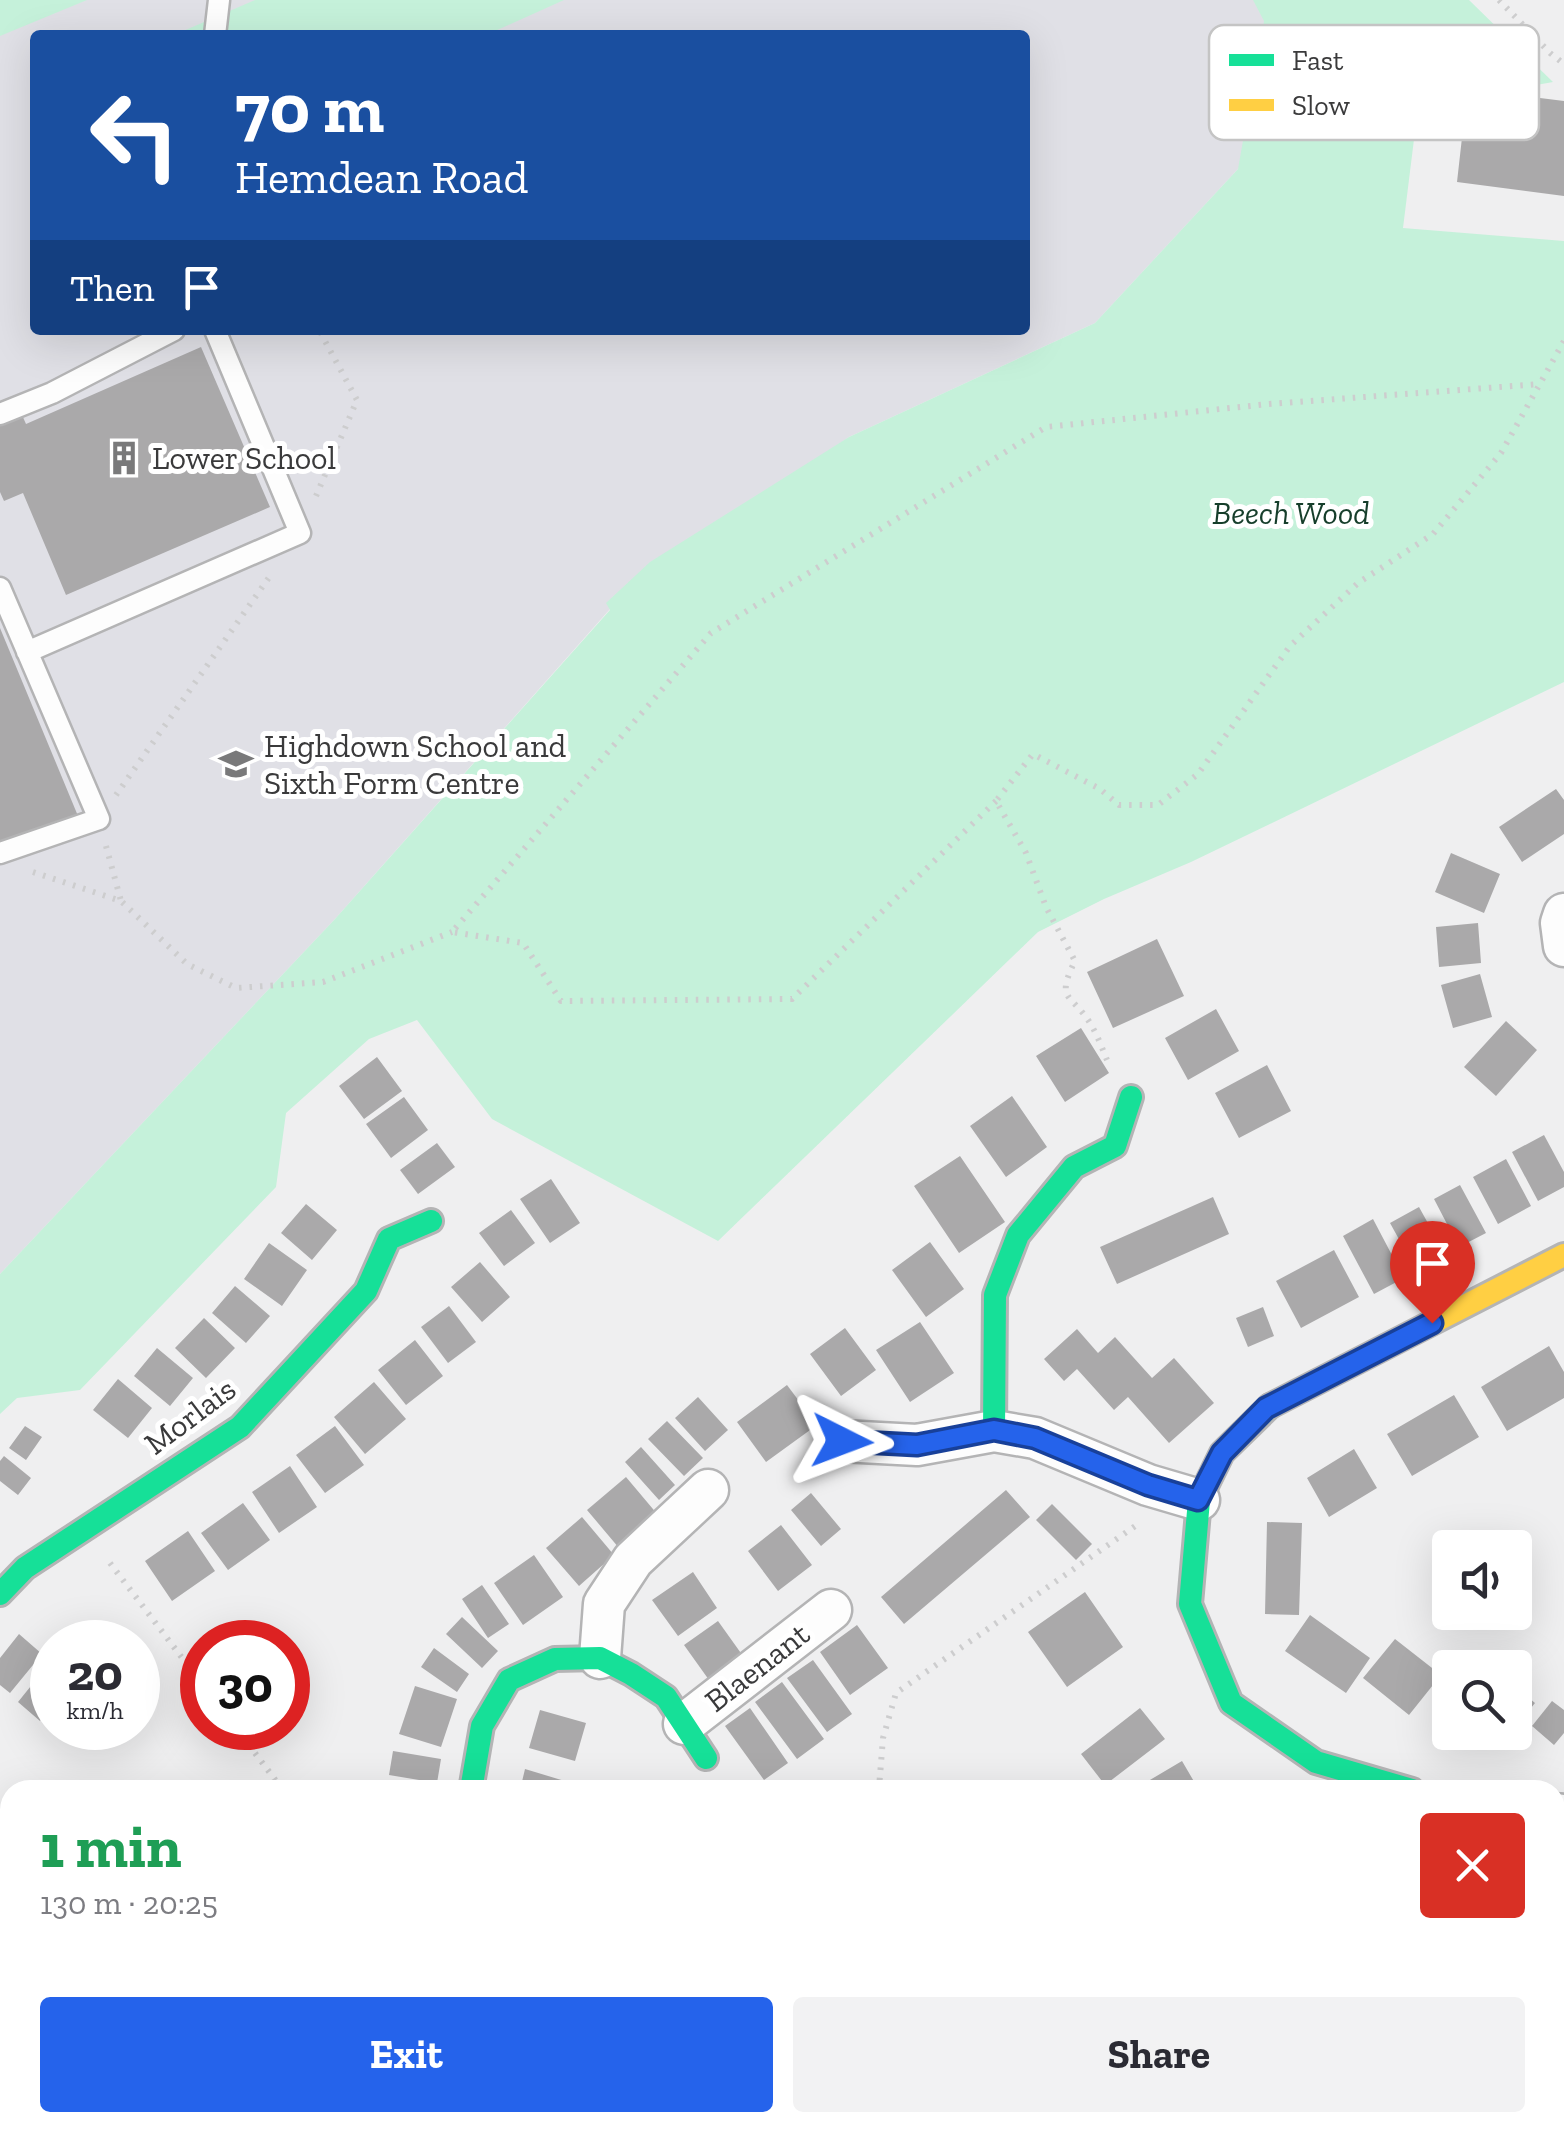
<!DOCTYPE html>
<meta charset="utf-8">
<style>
body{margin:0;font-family:"Zilla Slab",serif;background:#f2f2f3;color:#2b2b33;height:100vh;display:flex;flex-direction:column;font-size:38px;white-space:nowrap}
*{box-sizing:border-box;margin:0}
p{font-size:32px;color:#7c7c81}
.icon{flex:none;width:55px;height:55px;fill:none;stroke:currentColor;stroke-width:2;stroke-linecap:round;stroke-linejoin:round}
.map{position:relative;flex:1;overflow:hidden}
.details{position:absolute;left:0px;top:1780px;width:1565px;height:352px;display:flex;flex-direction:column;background:#fff;border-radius:30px 30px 0 0;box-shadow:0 10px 40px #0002}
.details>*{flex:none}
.hud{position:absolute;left:30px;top:30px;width:1000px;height:305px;border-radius:10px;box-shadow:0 10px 40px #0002;background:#1a4fa0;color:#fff;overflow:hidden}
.controls{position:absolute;left:1432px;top:1530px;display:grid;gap:20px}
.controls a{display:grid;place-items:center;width:100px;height:100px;border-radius:10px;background:#fff;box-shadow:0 10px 40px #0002;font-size:50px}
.speed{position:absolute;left:30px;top:1620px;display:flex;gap:20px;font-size:50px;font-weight:700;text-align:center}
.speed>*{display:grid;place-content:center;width:130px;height:130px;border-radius:50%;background:#fff;box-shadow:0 10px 40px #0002;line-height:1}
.speed small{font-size:25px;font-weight:400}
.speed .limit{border:15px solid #d22;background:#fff;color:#111}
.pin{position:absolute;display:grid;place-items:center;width:85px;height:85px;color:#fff;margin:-102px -42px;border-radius:50% 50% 50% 0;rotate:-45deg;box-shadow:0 0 10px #0007}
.pin .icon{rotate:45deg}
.me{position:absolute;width:110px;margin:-55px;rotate:93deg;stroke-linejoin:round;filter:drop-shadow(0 0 8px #0008)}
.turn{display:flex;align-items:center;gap:35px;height:210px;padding:0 40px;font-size:45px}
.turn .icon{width:130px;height:130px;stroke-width:2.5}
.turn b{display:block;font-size:70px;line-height:85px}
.then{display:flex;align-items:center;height:95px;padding:0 40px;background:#0003;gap:20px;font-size:38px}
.round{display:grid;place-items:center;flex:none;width:105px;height:105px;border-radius:10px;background:#f2f2f3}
.summary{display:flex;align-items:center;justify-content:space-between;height:170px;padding:0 40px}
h1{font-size:60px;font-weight:800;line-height:75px;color:#1e9e55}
.button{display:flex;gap:20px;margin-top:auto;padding:20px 40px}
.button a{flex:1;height:115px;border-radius:10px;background:#2563eb;color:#fff;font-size:40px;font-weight:800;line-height:115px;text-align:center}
.button a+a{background:#f2f2f3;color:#2b2b33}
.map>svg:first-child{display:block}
.built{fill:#e0e0e6;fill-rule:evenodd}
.green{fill:#c5f1da}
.building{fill:#aaa9aa}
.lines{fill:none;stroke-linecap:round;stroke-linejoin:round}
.lane-casing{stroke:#b4b4b5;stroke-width:25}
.street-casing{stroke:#b4b4b5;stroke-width:45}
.fast-casing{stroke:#b4b4b5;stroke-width:28}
.slow-casing{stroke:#b4b4b5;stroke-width:28}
.path{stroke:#cdcdce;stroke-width:6;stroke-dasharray:2.5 8;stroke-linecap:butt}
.lane{stroke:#fdfdfd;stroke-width:20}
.street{stroke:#fdfdfd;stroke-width:40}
.fast{stroke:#16e098;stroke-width:22}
.slow{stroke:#ffcf43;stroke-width:22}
.route-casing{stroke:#184099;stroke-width:25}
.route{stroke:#2563eb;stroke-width:18}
.labels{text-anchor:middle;stroke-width:10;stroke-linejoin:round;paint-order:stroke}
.poi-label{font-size:32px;fill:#3a3a3b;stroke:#fff;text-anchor:start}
.park-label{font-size:32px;font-style:italic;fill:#163e2b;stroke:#fff}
.street-label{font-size:32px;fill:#3a3a3b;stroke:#fff}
.key{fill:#fff;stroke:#c4c4c4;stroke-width:2.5}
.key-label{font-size:28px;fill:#3a3a3b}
</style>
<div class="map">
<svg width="1564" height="2132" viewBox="0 0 1564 2132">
<rect width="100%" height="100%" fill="#efeff0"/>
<!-- built -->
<path class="built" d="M0 0H1330L1238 169 1095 323 849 437 610 609 335 919 0 1274ZM35 35H1025V330H35Z"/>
<!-- green -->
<path class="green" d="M0 0H87L0 36Z
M255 0H564L486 35H174Z
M1253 0H1469L1553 82 1418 107 1403 228 1564 241V682L1191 862 1104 899 1038 932 718 1241 492 1119 417 1020 369 1039 286 1113 276 1187 80 1390 17 1398 0 1414V1274L335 919 610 610 606 603 650 562 849 437 1095 323 1238 169 1264 21Z
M23 2122H658L664 2132H7Z"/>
<!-- building -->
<path class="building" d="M1524 96 1564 101V196L1457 182 1465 111 1521 118Z
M201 347 270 507 66 595 23 493 4 501 0 492V425L22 415 26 424Z
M0 628 78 816 0 849Z
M1556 789 1564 800V834L1522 862 1499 827Z
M1451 853 1500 874 1484 913 1435 892Z
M1478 923 1481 963 1439 967 1436 927Z
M1157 939 1184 996 1113 1028 1087 972Z
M1480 974 1492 1017 1453 1028 1441 985Z
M1216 1009 1239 1051 1188 1080 1165 1038Z
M1506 1021 1537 1050 1496 1096 1464 1067Z
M1081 1028 1109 1073 1065 1102 1036 1056Z
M377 1057 402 1091 364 1119 339 1086Z
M1267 1065 1291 1111 1239 1138 1215 1093Z
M1012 1096 1047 1147 1006 1177 970 1126Z
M404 1097 428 1130 391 1158 366 1124Z
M1544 1135 1564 1172V1187L1538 1201 1512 1152Z
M437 1143 455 1167 418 1194 400 1170Z
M960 1156 1005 1222 959 1253 914 1186Z
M1506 1159 1531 1206 1498 1224 1473 1177Z
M551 1179 580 1223 550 1243 520 1199Z
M1460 1185 1486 1233 1459 1247 1434 1199Z
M1213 1197 1229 1234 1117 1284 1100 1247Z
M306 1204 337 1230 312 1260 281 1233Z
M1419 1207 1445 1254 1416 1270 1390 1223Z
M511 1210 535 1243 504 1266 479 1233Z
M1373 1219 1404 1278 1374 1294 1343 1236Z
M930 1242 964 1289 926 1317 892 1270Z
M269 1243 307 1270 282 1306 244 1279Z
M1334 1250 1359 1297 1301 1328 1276 1281Z
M480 1262 510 1297 482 1322 451 1287Z
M235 1286 270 1316 246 1343 212 1313Z
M449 1306 476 1342 448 1363 421 1327Z
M1263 1307 1274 1336 1248 1347 1236 1318Z
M204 1318 235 1348 206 1378 175 1348Z
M920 1322 954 1373 910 1402 876 1350Z
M845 1328 876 1370 841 1396 810 1354Z
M1077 1329 1098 1353 1115 1337 1152 1378 1174 1358 1214 1403 1169 1443 1128 1397 1114 1410 1077 1369 1064 1381 1044 1359Z
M415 1340 443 1376 406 1405 378 1370Z
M1549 1346 1564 1372V1398L1507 1431 1481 1387Z
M157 1348 193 1378 170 1406 134 1376Z
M118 1379 152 1408 128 1438 93 1410Z
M374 1382 406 1419 365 1454 334 1417Z
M787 1385 817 1425 766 1462 737 1422Z
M1454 1395 1479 1437 1412 1476 1387 1434Z
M698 1397 728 1430 705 1451 675 1418Z
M667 1421 703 1458 684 1476 648 1439Z
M25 1426 42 1437 26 1460 9 1448Z
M335 1426 364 1465 325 1493 296 1455Z
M641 1447 675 1485 659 1500 625 1462Z
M1354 1449 1377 1488 1329 1517 1307 1478Z
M4 1456 31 1478 18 1495 0 1481V1461Z
M290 1466 317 1507 279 1533 252 1492Z
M626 1477 658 1515 619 1548 587 1510Z
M1006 1490 1030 1517 904 1624 881 1597Z
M811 1493 841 1529 821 1546 791 1510Z
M243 1503 270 1540 228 1570 201 1533Z
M1052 1504 1092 1544 1076 1560 1036 1520Z
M582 1517 614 1555 579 1586 546 1548Z
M1267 1522 1302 1523 1299 1615 1265 1614Z
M781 1525 812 1565 778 1591 748 1551Z
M188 1531 215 1571 172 1601 145 1561Z
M534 1555 563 1597 523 1625 494 1583Z
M693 1572 717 1608 678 1636 652 1600Z
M482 1585 509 1624 488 1638 462 1599Z
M1085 1592 1123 1647 1067 1687 1028 1632Z
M1310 1615 1370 1658 1346 1693 1285 1651Z
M462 1617 498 1651 482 1668 446 1634Z
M718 1621 743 1656 709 1680 684 1645Z
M857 1625 888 1668 850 1695 820 1652Z
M19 1634 42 1654 10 1693 0 1685V1658Z
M1395 1639 1441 1675 1409 1715 1363 1678Z
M434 1648 469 1674 457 1692 421 1667Z
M813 1660 852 1714 827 1732 787 1678Z
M47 1666 52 1670V1706L40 1721 18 1702Z
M782 1682 824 1739 797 1759 755 1702Z
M415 1686 457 1699 441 1747 399 1734Z
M1515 1686 1535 1703 1515 1728Z
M1450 1692V1727L1433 1713Z
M1552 1701 1564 1710V1733L1554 1745 1532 1726Z
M750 1708 788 1763 764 1780 725 1726Z
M1140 1708 1165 1739 1105 1785 1081 1754Z
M540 1710 586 1723 575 1761 529 1748Z
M393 1751 441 1759 437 1783 389 1775Z
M1182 1761 1199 1790H1133Z
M525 1769 568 1782 567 1790H520Z
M386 1783 432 1787V1790H385Z
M0 1916 10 1930V1968L0 1975Z
M1555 2057 1564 2066V2084L1555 2093Z
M900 2122H927L934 2132H895L892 2128Z
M1061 2122H1113L1119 2132H1068Z
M1452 2122H1474L1483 2132H1442Z
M1500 2122H1524L1514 2132H1509Z"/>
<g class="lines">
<!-- lane casing -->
<g class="lane-casing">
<path id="lane" d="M215 35 219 0
M0 414 52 393 174 330
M0 588 99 819 0 853
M27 652 300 533 215 330"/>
</g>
<!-- street casing -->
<g class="street-casing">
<path id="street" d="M1564 914 1561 923 1564 946
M842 1441 917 1445 994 1431 1035 1438 1148 1485 1199 1500
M600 1658 604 1604 633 1560 708 1490
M684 1724 831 1610
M1555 1814 1564 1815
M0 2072 10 2066
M698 2122 705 2132
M982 2122 990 2132
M777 2132 791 2122
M1015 2132 1028 2122"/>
</g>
<!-- fast casing -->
<g class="fast-casing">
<path id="fast" d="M1270 1406 1222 1453 1199 1500 1190 1604 1231 1703 1316 1762 1412 1790
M994 1431 995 1295 1018 1235 1074 1167 1115 1146 1131 1097
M0 1594 25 1568 240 1427 366 1291 389 1239 431 1221
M471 1790 482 1726 509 1680 555 1659 600 1658 631 1674 666 1697 706 1758"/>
</g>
<!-- slow casing -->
<g class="slow-casing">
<path id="slow" d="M1270 1406 1564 1255"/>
</g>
<!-- path -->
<path class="path" d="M1499 0 1550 53 1564 64
M316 496 357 400 319 330
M116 795 270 576
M996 801 792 999 561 1001 523 943 452 932 711 633 1046 427 1269 404 1541 384
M106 846 121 901
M33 872 121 901 187 964 236 988 323 982 452 932
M1107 1060C1102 1048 1097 1034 1090 1023 1071 993 1055 1001 1075 961L1046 907 1026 853 996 801 1033 754 1100 789 1119 805H1158L1198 774 1290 646 1358 583 1433 534 1501 453 1564 341
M110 1563 202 1684
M236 1728 283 1790
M877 1790 879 1788 883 1738 896 1693 1141 1522
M478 2132 488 2122"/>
<!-- lane -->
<use href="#lane" class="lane"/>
<!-- street -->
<use href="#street" class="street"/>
<!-- fast -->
<use href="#fast" class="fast"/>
<!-- slow -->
<use href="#slow" class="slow"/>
</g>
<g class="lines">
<!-- route casing -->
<g class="route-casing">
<path id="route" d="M842 1441 917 1445 994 1430 1035 1438 1148 1485 1198 1500 1222 1453 1266 1408 1432 1323"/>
</g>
<!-- route -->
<use href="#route" class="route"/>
</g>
<!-- icons -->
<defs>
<g id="building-bare" transform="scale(2.7)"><path d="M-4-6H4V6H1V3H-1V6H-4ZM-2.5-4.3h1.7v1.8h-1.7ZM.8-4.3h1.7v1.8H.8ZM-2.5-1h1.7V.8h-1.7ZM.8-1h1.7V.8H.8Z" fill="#79797a" stroke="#fff" stroke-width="2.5" paint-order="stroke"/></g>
<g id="school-bare" transform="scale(2.7)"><path d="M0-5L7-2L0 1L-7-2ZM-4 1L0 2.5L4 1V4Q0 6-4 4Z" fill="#79797a" stroke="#fff" stroke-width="2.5" paint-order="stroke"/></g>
</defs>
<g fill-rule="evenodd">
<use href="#building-bare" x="124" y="458"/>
<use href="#school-bare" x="236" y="764"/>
</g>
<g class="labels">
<!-- poi labels -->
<g class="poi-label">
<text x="152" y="469">Lower School</text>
<text x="264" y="757">Highdown School and<tspan x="264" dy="37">Sixth Form Centre</tspan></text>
</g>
<!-- park labels -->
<g class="park-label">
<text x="1291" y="524">Beech Wood</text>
</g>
<!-- street labels -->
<g class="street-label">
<text transform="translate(190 1416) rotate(-37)" y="11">Morlais</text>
<text transform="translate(757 1667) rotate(-38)" y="11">Blaenant</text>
</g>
</g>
<!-- legend -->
<rect x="1209" y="25" width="330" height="115" rx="15" class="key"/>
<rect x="1229" y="54" width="45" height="12" fill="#16e098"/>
<rect x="1229" y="99" width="45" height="12" fill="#ffcf43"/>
<g class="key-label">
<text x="1292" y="70">Fast</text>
<text x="1292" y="115">Slow</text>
</g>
</svg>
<div class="controls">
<a><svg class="icon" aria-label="sound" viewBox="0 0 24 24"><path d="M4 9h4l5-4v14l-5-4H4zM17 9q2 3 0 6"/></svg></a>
<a><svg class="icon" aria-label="search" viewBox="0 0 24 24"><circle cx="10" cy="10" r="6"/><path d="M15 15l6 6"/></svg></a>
</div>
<div class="speed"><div>20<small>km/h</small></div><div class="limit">30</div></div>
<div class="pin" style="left:1432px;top:1323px;background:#d93025"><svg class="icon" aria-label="arrive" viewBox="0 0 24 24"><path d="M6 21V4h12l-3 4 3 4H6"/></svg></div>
<svg class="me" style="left:842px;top:1441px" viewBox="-20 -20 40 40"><path d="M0-17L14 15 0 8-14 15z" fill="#2563eb" stroke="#fff" stroke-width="4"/></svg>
<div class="hud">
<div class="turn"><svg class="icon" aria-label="left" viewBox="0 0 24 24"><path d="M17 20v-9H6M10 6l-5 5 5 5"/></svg><div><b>70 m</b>Hemdean Road</div></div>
<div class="then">Then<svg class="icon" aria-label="arrive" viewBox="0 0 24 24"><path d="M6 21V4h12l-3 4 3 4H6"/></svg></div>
</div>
<section class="details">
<div class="summary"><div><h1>1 min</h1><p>130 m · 20:25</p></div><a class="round" style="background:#d93025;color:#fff"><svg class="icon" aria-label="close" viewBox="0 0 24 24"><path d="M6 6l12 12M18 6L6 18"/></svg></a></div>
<div class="button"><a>Exit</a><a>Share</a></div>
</section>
</div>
